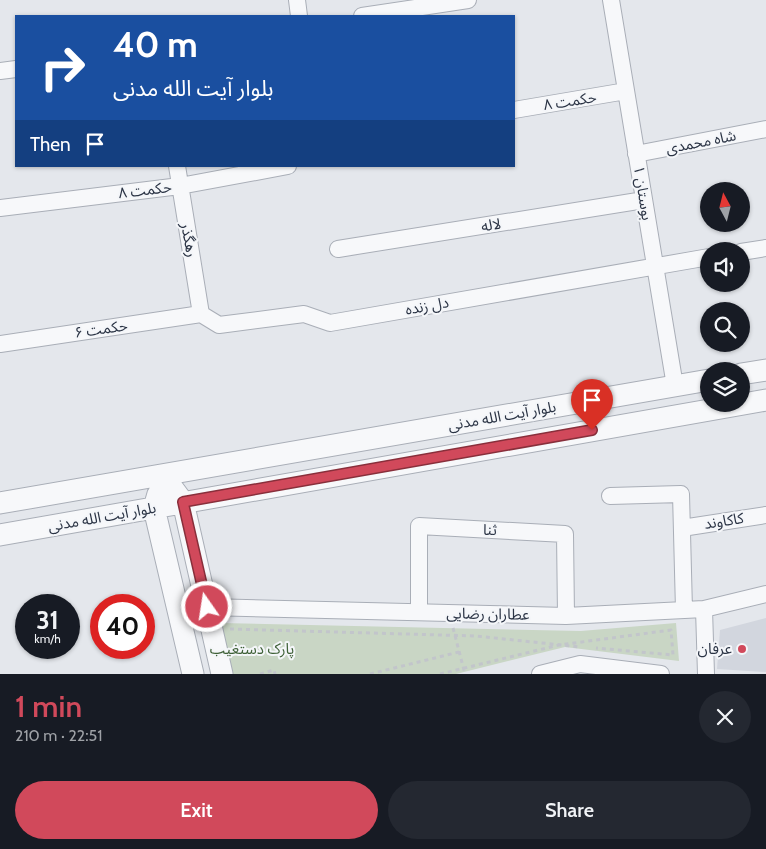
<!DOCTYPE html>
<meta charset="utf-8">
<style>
body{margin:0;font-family:Cabin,"Noto Sans Arabic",sans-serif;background:#242831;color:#f1f3f6;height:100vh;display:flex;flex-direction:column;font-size:19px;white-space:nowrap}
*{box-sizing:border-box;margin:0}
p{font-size:16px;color:#9ea1a6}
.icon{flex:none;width:28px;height:28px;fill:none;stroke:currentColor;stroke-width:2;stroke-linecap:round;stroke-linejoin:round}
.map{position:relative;height:674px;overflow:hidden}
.sheet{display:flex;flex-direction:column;background:#171b24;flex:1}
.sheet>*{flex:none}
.top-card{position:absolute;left:15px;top:15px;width:500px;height:152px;border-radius:0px;box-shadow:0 1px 4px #0004;background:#1a4fa0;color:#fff;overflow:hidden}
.needle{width:32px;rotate:353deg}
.fabs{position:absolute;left:700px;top:182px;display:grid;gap:10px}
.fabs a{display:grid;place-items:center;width:50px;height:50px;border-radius:50%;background:#171b24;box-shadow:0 1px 4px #0004;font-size:25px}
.speed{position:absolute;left:15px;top:594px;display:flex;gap:10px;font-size:25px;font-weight:700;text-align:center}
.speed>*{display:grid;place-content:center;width:65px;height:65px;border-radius:50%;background:#171b24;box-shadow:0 1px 4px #0004;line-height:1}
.speed small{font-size:12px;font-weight:400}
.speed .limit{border:8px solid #d22;background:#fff;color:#111}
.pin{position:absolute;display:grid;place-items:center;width:42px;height:42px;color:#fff;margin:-51px -21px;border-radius:50% 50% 50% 0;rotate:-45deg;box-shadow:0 0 5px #0007}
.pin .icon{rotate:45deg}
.me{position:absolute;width:55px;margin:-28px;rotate:347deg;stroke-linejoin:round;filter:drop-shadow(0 0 4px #0008)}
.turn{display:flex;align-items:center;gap:18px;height:105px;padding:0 15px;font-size:22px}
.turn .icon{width:65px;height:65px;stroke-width:2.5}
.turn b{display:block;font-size:35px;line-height:42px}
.then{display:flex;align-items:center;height:48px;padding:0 15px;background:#0003;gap:10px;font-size:19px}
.round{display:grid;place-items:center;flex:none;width:52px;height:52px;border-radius:26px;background:#242831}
.head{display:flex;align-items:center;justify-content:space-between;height:85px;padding:0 15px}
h1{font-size:30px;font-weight:600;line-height:38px;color:#d1495b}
.primary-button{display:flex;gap:10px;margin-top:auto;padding:10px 15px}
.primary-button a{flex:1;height:58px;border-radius:30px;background:#d1495b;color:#fff;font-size:20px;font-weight:600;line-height:58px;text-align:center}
.primary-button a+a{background:#242831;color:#f1f3f6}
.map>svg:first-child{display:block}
.built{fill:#d2d6de}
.green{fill:#c9d6c5}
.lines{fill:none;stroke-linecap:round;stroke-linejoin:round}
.minor-casing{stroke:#a9aeb7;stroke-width:18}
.tertiary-casing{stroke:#a9aeb7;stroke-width:23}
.path{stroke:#c2c5cb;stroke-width:3;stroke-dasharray:4 4;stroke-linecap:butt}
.minor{stroke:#f7f8fa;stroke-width:16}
.tertiary{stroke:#f7f8fa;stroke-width:21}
.route-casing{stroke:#882f3b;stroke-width:12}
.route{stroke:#d1495b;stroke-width:9}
.poi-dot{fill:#d1495b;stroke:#f4f6f9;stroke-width:2}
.labels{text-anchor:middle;stroke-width:4;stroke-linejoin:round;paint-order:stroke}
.street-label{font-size:15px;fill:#2b3445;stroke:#f4f6f9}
.park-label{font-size:15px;fill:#3f6138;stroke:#f4f6f9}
.poi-label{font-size:15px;fill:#2b3445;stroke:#f4f6f9;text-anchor:end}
</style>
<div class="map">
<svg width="766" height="674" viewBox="0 0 766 674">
<rect width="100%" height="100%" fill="#e4e7ec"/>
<!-- built -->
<path class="built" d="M766 618V672L717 669 720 630Z"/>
<!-- green -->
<path class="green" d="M220 623 581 631 676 623 679 661 565 647 456 674H232Z"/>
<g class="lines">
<!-- minor casing -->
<g class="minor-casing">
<path id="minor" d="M297 0 299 16
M611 0 675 386
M362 16 468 0
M0 71 16 69
M514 110 626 91
M636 154 766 129
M177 166 201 314
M0 208 180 186 288 166
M338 249 644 200
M741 252 766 248
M201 314 219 325 304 314 330 323 709 257
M0 344 201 314
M610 496 681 494 684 610
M682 528 766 515
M207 607 566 616 704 609 766 594
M704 609 706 674
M419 612V526L565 534 566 616
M540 674 580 664 661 674"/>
</g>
<!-- tertiary casing -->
<g class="tertiary-casing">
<path id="tertiary" d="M741 374 766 370
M163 475 183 502 222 674
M158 494 154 508 193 674
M0 503 709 380
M0 535 766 400"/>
</g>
<!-- path -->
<path class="path" d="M453 628 465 674
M230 629 476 636 580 647
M260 674 274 670 275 674
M370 674 459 652
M440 674 559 645 671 630 673 655 596 648"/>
<!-- minor -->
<use href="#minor" class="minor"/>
<!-- tertiary -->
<use href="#tertiary" class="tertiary"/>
</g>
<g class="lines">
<!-- route casing -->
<g class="route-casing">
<path id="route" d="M207 607 183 502 592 430"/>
</g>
<!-- route -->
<use href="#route" class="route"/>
</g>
<!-- markers -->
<circle class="poi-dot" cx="742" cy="649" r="5"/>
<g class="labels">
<!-- street labels -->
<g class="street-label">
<text transform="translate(570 101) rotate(-9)" y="5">حکمت ۸</text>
<text transform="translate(701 142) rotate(-11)" y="5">شاه محمدی</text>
<text transform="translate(145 190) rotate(-7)" y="5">حکمت ۸</text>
<text transform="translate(643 193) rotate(81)" y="5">بوستان ۱</text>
<text transform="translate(491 225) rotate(-9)" y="5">لاله</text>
<text transform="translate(189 240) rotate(80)" y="5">رهگذر</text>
<text transform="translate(427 306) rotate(-10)" y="5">دل زنده</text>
<text transform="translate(101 329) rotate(-8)" y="5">حکمت ۶</text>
<text transform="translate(502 416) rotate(-10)" y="5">بلوار آیت الله مدنی</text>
<text transform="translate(102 517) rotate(-10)" y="5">بلوار آیت الله مدنی</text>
<text transform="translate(724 521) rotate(-9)" y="5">کاکاوند</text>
<text transform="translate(490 530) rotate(3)" y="5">ثنا</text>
<text transform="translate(488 614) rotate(1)" y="5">عطاران رضایی</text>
</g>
<!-- park labels -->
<g class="park-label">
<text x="252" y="654">پارک دستغیب</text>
</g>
<!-- poi labels -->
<g class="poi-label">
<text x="732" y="654">عرفان</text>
</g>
</g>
</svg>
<div class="fabs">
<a><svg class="needle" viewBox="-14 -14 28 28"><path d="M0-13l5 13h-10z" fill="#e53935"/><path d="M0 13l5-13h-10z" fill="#9ea1a6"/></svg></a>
<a><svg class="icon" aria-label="sound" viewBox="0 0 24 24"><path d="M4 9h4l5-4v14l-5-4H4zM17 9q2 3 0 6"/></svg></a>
<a><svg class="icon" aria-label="search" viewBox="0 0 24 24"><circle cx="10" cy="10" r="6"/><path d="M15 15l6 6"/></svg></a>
<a><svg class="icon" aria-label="layers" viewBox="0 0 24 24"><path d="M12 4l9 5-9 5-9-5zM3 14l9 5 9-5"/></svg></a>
</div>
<div class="speed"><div>31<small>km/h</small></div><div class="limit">40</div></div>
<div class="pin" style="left:592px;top:430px;background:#d93025"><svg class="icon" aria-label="arrive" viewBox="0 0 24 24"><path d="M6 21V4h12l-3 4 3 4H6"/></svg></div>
<svg class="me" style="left:207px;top:607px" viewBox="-20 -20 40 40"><circle r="17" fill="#d1495b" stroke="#fff" stroke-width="3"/><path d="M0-11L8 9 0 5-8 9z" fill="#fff"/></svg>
<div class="top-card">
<div class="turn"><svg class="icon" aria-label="right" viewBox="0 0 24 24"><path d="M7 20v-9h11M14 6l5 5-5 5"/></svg><div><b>40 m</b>بلوار آیت الله مدنی</div></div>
<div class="then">Then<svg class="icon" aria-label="arrive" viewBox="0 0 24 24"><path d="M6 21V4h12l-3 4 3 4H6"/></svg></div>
</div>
</div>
<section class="sheet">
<div class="head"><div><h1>1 min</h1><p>210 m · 22:51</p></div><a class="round"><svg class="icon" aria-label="close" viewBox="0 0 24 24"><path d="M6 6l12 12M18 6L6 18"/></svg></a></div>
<div class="primary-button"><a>Exit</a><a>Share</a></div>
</section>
